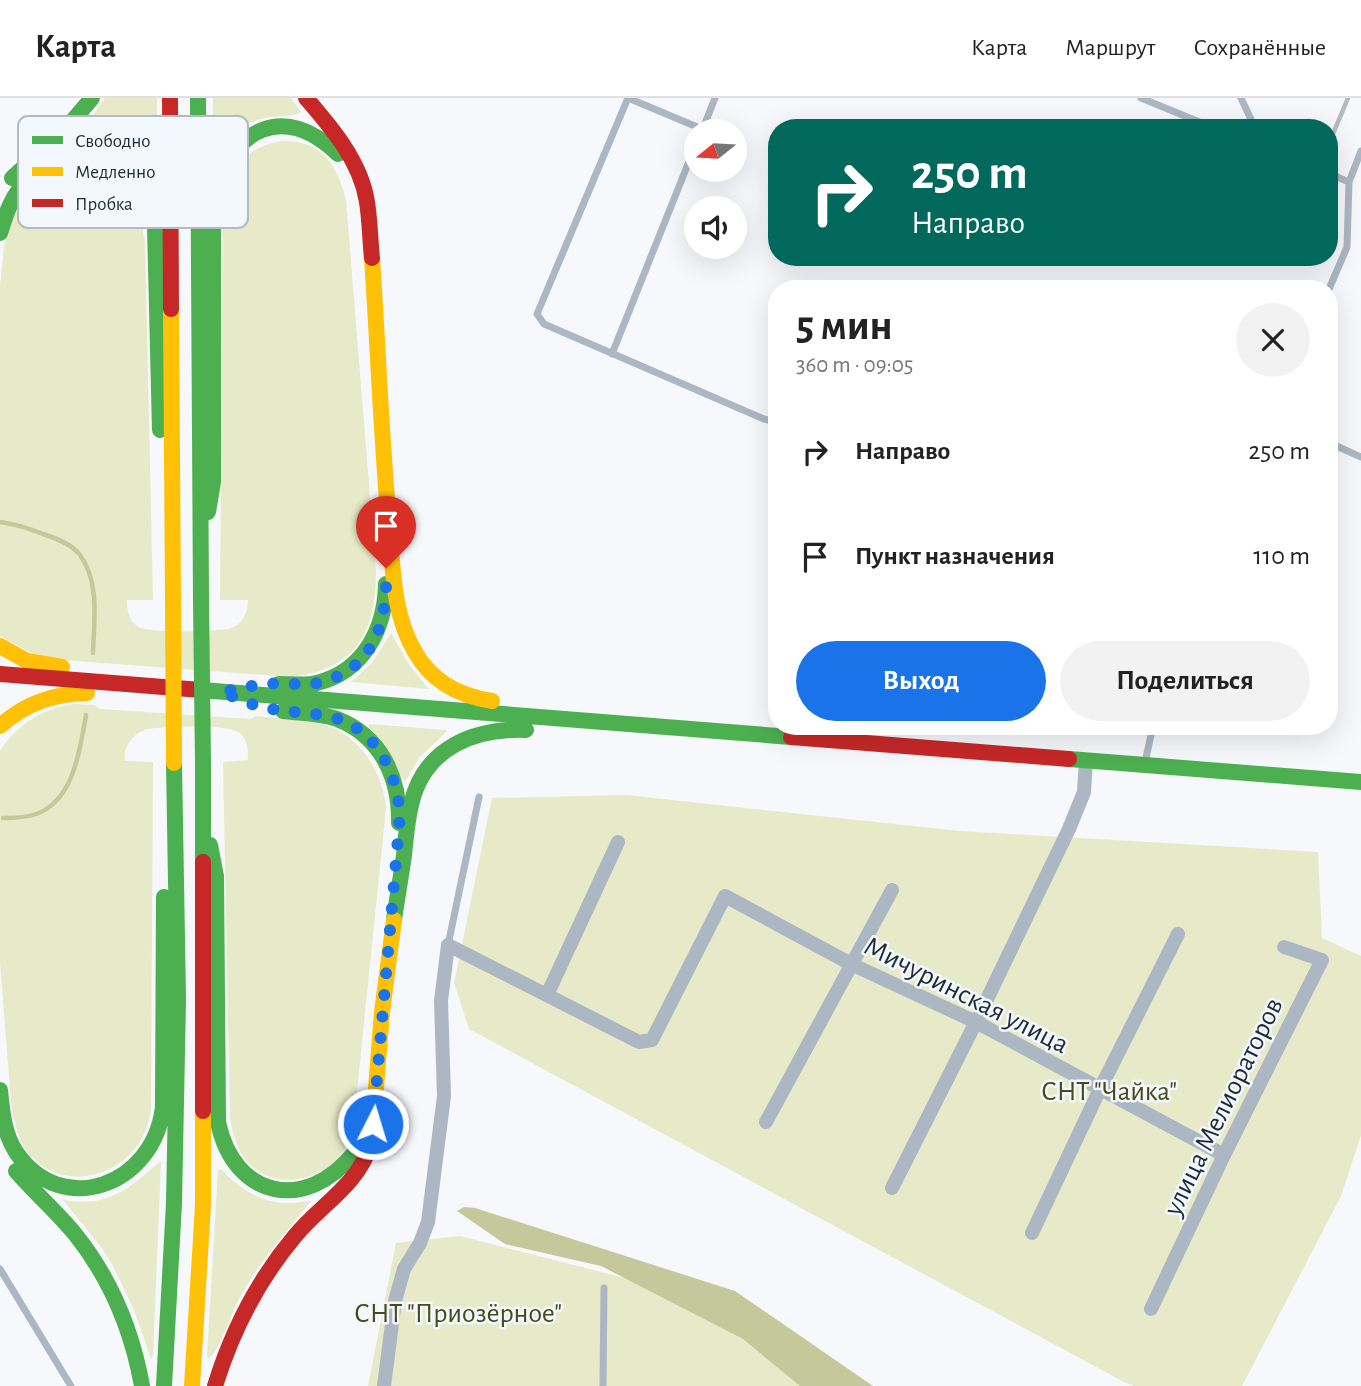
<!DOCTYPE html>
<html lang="ru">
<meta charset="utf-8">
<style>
body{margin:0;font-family:"Alegreya Sans",sans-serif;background:#f2f2f2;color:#222;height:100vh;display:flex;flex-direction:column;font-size:26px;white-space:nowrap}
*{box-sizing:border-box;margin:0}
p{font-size:23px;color:#767676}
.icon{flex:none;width:38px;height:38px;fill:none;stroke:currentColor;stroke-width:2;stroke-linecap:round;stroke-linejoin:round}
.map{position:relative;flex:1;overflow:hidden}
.details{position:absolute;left:768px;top:182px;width:570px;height:455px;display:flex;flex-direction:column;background:#fff;border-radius:28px;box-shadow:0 7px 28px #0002}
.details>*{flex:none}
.guide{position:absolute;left:768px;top:21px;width:570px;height:147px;border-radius:28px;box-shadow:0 7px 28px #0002;background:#00695c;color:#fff;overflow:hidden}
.needle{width:46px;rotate:252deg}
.tools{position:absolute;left:684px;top:21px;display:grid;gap:14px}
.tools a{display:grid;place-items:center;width:63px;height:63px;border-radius:50%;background:#fff;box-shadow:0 7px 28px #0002;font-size:35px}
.pin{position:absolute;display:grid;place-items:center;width:60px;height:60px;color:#fff;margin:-72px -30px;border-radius:50% 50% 50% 0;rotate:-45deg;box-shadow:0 0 7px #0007}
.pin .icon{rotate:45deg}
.me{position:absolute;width:77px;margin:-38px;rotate:5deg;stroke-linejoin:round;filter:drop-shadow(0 0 5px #0008)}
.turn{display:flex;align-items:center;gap:24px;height:147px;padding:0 28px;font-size:32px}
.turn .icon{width:91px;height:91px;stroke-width:2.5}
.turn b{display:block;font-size:49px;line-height:60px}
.round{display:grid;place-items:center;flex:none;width:74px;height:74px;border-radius:37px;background:#f2f2f2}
.headline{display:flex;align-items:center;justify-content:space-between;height:119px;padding:0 28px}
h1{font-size:42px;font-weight:600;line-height:52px}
.button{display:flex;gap:14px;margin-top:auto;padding:14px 28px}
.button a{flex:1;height:80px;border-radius:42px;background:#1a73e8;color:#fff;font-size:28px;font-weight:600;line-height:80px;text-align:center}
.button a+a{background:#f2f2f2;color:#222}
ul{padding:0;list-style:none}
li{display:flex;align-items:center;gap:21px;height:105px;padding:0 28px}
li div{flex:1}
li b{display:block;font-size:26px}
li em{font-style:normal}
header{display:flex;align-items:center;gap:42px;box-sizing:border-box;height:98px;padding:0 35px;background:#fff;border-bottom:2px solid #e0e0e0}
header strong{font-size:33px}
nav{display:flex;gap:38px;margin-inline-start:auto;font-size:24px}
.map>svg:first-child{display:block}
.green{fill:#e7eac8}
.water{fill:#c5c89b}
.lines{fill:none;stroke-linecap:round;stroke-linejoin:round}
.stream{stroke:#c5c89b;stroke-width:4.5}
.lane{stroke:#acb7c3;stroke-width:7}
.street{stroke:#acb7c3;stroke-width:14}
.fast{stroke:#4caf50;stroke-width:16}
.slow{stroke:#ffc107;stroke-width:16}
.jam{stroke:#c62828;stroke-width:16}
.rail{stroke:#b3bac0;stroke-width:4.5}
.fast-bridge{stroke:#4caf50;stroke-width:16}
.slow-bridge{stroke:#ffc107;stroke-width:16}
.route{stroke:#1a73e8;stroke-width:12;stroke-dasharray:0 21.6}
.labels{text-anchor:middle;stroke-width:5;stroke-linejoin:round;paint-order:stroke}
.street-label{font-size:28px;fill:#1f2a34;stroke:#f3f8fe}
.park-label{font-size:28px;fill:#484a18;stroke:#f3f8fe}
.key{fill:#f3f8fe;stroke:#b3bac1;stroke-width:2}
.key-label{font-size:19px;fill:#1f2a34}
</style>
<header>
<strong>Карта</strong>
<nav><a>Карта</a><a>Маршрут</a><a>Сохранённые</a></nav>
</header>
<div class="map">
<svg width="1361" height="1288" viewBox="0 0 1361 1288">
<rect width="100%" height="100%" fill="#f6f8fb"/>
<!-- green -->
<path class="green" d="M105 0H157L156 90C149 84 144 76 136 70 113 50 89 50 61 51L91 19Z
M213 0H291L301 14C293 19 280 18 269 19 242 24 233 39 216 57L213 52Z
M281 43C322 42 337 66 346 102L376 473C376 534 356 572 291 579L63 562 35 557 0 538V187L4 149 10 121 41 81 73 71 101 76 123 89 138 111 145 143 153 502H127C127 512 128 521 137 528 149 536 211 533 228 531 242 527 248 517 248 502H220L223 98C231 67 249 49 281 43Z
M391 535 410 568 429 591 351 584 372 565Z
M75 606 94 607 100 611 250 621 256 618C277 620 300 621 321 626 359 635 383 674 386 710L354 1023C351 1036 348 1048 340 1058 315 1086 270 1092 245 1061 236 1049 233 1035 230 1021L223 664 248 662C248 653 248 643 241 636 230 625 165 629 148 631 133 635 123 648 125 663L153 664 151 1010C150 1019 148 1028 144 1036 125 1077 70 1093 36 1063 19 1049 14 1025 11 1004L0 864V653C16 627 45 609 75 606Z
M370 626 445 632 447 633 419 660 405 684 368 628Z
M626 697 959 733 1318 754 1322 840 1361 858V1037L1341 1098 1242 1288H1134L1124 1284 469 931 454 885 492 700Z
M161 1063 153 1258 151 1261 134 1212 113 1168 101 1149 63 1102C109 1110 128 1091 161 1063Z
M221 1071C240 1091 260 1105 289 1105 296 1105 304 1103 311 1103 286 1135 258 1165 239 1201 229 1220 223 1246 209 1261L207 1258 218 1073Z
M460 1138 719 1204 825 1288H368L396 1145Z"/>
<!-- water -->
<path class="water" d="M464 1109 475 1110 735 1193 873 1288H800L743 1241 601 1168 505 1146 457 1113Z"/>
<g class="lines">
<!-- stream -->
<path class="stream" d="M0 424C15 426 28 430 43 436 55 440 72 446 80 457 100 484 94 524 93 555
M3 720C14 720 25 720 36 716 74 703 80 651 86 617"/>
<!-- lane -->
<path class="lane" d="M628 0 537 216 544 226 764 321 777 324
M628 0 702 31
M1141 0 1214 30
M1241 0 1255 30
M702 33 715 0
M1330 76 1349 84
M1329 191 1347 149 1349 84 1361 53
M612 256 696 46
M1330 345 1361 359
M1145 664 1153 628
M448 847 479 699
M0 1171 71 1288
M603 1288 604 1190"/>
<!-- street -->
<path class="street" d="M547 897 618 744
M766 1024 892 792
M892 1090 976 924 1069 731 1084 694 1086 662
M1032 1135 1100 991 1178 836
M1151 1211 1224 1057 1322 862 1284 849
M384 1288 395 1203 404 1171 420 1145 428 1124 444 998 441 903 448 847 639 944 652 942 725 798 853 867 976 924 1224 1057"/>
<!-- fast -->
<path class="fast" d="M198 0 201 503
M12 80 70 26 92 0
M0 135C6 116 12 96 28 82 62 51 118 59 143 97 148 106 151 118 155 128L160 332
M208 414 213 384V95C234 30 284 4 338 56
M279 586C292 586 305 588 317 585 364 573 385 531 386 486
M201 592 791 639
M283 613C301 615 320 615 337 621 381 638 400 680 399 725
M1069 661 1361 684
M203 665V764
M210 747 216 778 218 1024C234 1101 306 1115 354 1055
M394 822C397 800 401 779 404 757 406 739 407 721 412 703 426 649 475 630 526 632
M0 992C2 1013 4 1036 16 1054 62 1122 154 1087 163 1009L164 799
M16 1073C35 1095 57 1114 75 1136 111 1181 132 1232 142 1288
M164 1288 174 1105 178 902 174 665"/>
<!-- slow -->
<path class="slow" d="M372 160C378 248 381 337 389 425 393 468 392 515 415 554 432 584 459 598 492 603
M171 211 173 503
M0 548 27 563 62 569
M0 628C26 605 53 596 87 595
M370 1048 373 1028 382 914 394 822
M192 1288 203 1107V1013"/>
<!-- jam -->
<path class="jam" d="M170 0 171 211
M306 0C332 30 361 64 367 104 370 123 370 142 372 160
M0 576 201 592
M791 639 1069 661
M203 764V1013
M215 1288C232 1233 258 1182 295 1138 320 1107 357 1088 370 1048"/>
<!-- rail -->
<path class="rail" d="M1333 36 1348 0"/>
<!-- fast-bridge -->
<path class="fast-bridge" d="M201 503 203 665"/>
<!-- slow-bridge -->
<path class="slow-bridge" d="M173 503 174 665"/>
</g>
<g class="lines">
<!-- route -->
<path class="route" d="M373 1026 400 717C397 674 376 630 331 619 312 614 291 615 272 611 255 609 238 600 221 594 237 591 253 587 269 586 286 584 302 588 318 585 376 572 388 521 386 470"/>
</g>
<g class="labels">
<!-- street labels -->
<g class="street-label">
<text transform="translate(967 896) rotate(27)" y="10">Мичуринская улица</text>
<text transform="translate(1222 1008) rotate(-64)" y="10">улица Мелиораторов</text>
</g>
<!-- park labels -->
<g class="park-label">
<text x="1109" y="1002">СНТ "Чайка"</text>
<text x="458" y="1224">СНТ "Приозёрное"</text>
</g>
</g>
<!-- legend -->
<rect x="18" y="18" width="230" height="112" rx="10" class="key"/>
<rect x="32" y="38" width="31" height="8" fill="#4caf50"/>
<rect x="32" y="69" width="31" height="9" fill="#ffc107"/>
<rect x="32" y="101" width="31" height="8" fill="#c62828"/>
<g class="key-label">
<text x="75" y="49">Свободно</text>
<text x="75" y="80">Медленно</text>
<text x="75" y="112">Пробка</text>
</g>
</svg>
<div class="tools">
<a><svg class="needle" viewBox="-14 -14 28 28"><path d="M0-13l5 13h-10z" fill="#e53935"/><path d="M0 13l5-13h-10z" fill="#767676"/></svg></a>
<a><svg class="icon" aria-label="sound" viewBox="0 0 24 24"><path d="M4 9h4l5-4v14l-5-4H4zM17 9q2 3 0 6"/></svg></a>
</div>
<div class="pin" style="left:386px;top:470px;background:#d93025"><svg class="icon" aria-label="arrive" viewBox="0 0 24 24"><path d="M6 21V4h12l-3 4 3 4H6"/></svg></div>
<svg class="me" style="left:373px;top:1026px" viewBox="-20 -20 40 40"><circle r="17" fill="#1a73e8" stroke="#fff" stroke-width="3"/><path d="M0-11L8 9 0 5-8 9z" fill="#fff"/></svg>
<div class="guide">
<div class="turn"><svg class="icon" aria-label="right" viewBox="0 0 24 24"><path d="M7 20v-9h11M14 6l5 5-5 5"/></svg><div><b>250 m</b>Направо</div></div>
</div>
<section class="details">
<div class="headline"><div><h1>5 мин</h1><p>360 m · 09:05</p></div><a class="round"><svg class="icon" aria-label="close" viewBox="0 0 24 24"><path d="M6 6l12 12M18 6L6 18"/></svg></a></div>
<ul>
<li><svg class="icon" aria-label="right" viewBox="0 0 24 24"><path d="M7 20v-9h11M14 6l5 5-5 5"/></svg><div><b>Направо</b></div><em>250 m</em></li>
<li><svg class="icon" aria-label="arrive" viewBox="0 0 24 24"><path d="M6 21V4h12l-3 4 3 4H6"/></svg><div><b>Пункт назначения</b></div><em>110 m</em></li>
</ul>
<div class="button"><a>Выход</a><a>Поделиться</a></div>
</section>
</div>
